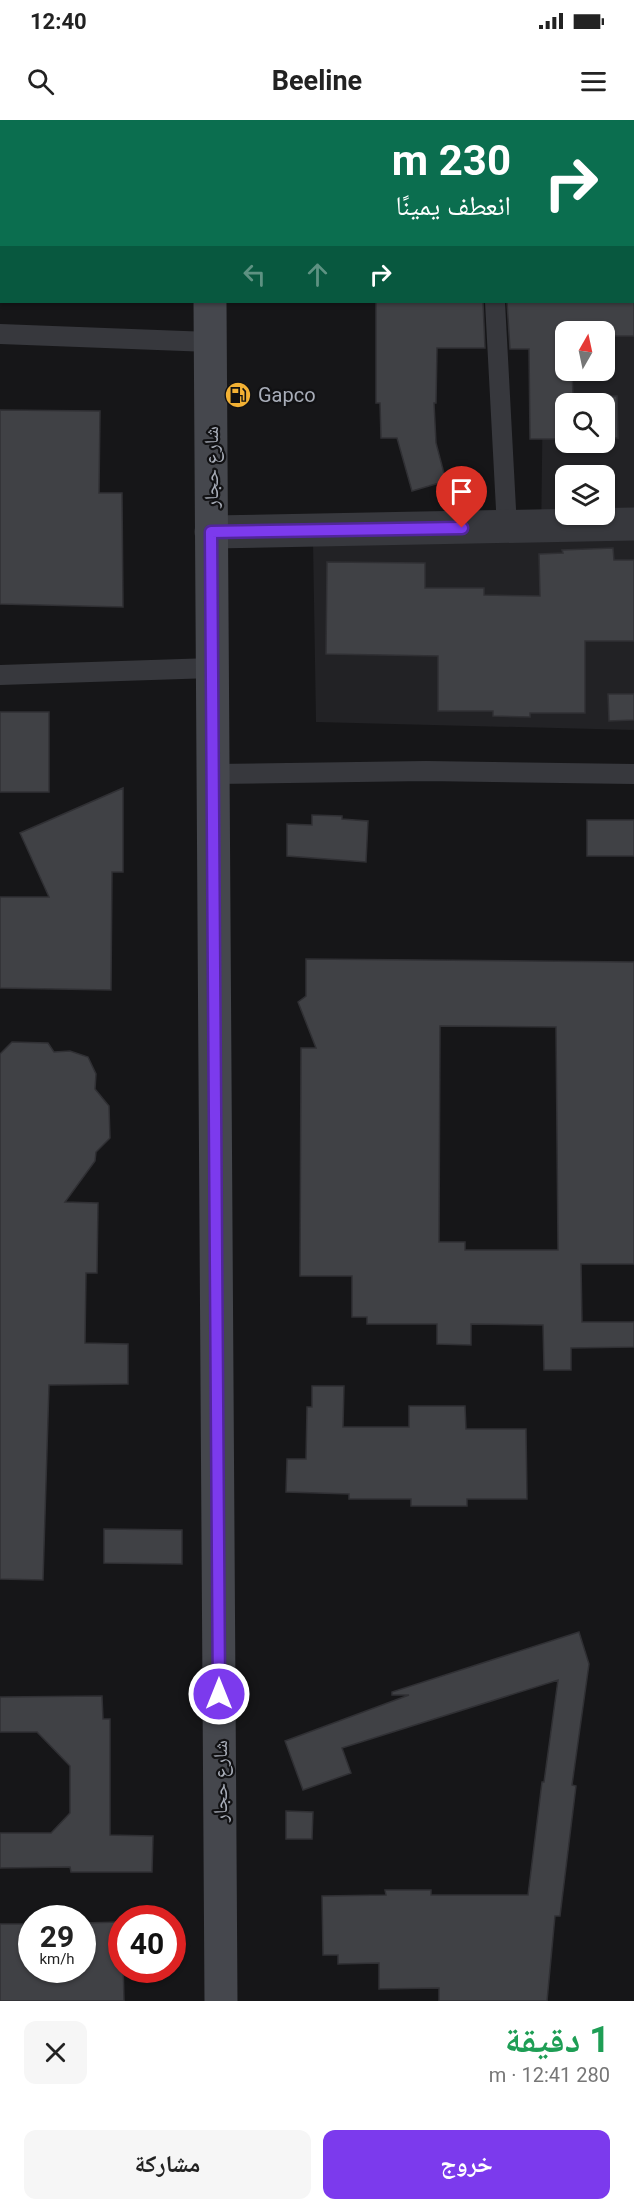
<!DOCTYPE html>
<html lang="ar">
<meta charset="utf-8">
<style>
body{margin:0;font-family:Roboto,"Noto Naskh Arabic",sans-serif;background:#f6f6f6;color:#222;direction:rtl;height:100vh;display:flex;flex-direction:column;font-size:22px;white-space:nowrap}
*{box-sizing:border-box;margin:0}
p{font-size:20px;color:#767676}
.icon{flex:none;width:33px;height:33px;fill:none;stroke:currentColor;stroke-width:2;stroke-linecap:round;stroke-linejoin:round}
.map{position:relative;height:1881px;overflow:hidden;direction:ltr}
.drawer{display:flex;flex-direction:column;background:#fff;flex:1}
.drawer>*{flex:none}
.hud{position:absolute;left:0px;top:0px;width:634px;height:183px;box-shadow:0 2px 4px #0004;direction:rtl;background:#0b6e4f;color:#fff;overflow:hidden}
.needle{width:39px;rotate:9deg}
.buttons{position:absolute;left:555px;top:201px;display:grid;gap:12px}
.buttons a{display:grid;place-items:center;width:60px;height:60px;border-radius:12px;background:#fff;box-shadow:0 2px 4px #0004;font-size:30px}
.speed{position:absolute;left:18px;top:1785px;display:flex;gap:12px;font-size:30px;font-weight:700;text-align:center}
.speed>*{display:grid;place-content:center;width:78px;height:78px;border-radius:50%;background:#fff;box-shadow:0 2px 4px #0004;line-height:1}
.speed small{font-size:15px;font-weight:400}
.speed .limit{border:9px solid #d22;background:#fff;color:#111}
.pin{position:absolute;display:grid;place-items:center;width:51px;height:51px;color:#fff;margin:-62px -26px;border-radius:50% 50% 50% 0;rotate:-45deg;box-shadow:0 0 6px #0007}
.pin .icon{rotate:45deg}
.me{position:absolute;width:66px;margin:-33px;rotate:0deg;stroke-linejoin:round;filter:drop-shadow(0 0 4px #0008)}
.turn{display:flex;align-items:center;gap:21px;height:126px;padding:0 24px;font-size:27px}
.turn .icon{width:78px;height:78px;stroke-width:2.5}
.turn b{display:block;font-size:42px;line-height:51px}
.lanes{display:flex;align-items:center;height:57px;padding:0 24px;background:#0003;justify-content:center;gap:30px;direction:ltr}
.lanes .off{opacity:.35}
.round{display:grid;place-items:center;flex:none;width:63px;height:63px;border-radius:12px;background:#f6f6f6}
.summary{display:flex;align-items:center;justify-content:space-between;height:102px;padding:0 24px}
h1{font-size:36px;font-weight:700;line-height:45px;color:#1e9e55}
.action{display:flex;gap:12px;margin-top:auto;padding:12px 24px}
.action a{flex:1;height:69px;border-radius:12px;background:#7c3aed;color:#fff;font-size:24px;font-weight:700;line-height:69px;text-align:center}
.action a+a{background:#f6f6f6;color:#222}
.status{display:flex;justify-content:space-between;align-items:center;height:42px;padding:0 30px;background:#fff;direction:ltr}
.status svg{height:16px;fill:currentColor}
header{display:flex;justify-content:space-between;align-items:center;height:78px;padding:0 24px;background:#fff;font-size:27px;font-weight:700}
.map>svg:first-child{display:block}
.built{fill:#222225;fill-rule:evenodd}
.building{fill:#404145;stroke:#303034;stroke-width:1.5;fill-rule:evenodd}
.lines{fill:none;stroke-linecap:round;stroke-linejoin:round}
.lane{stroke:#37383d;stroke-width:20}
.street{stroke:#37383d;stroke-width:33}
.secondary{stroke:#45474d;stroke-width:33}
.route-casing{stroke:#51269a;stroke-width:15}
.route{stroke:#7c3aed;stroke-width:10}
.labels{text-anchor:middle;stroke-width:4.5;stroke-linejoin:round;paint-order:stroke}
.poi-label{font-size:20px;fill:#a8adb8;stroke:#111113;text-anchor:start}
.street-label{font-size:20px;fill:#a8adb8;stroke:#111113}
</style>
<div class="status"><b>12:40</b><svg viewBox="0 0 49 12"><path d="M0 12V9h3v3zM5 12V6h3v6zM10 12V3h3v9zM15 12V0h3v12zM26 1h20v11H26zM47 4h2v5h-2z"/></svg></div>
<header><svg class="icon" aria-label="menu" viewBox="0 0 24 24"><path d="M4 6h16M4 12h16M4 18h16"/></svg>Beeline<svg class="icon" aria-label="search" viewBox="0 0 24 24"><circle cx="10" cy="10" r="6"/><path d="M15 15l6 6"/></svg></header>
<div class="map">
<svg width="634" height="1881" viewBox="0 0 634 1881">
<rect width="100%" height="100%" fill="#161618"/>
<!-- built -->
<path class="built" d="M294 0H634V610L316 602 313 421 541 420 544 182H633V2ZM566 212H604V250H566ZM566 284H604V322H566ZM566 356H604V394H566Z"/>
<!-- building -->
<path class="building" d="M376 182H483L485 228H437L436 283H434L436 323 446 361 412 371 397 318H381L380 283H376Z
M507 182H634V216H604V212H566V250H572L573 276H617L618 318H604V284H566V319H530L529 229H510Z
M0 290 100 291 99 373H122L123 487 0 484Z
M613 428 614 440H634V521H585V593H530V597L493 596V591H438V536L326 534 327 442 425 443V468H484V475L540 476 539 434 563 433 562 430Z
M608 574H634V600L609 601Z
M0 592H49V672H0Z
M123 668V752H112L111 870 0 868V777H49L20 713Z
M312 695 342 696V699L368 701 366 742 287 736V704L312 705Z
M587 700H634V736H587Z
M306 839 634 842V1144H581L582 1202H634V1227L571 1228V1250H544L543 1205 471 1204V1225L437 1224V1204H367V1197H352V1156H300L301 928H316L298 882 306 876ZM440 906 556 907 558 1130H465V1122H439Z
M12 922 48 923 54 932 70 931 88 937 96 954 95 969 109 986 110 1018 96 1032 95 1041 65 1082 98 1083 97 1153H86L85 1223 128 1224V1264L49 1265 43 1460 0 1459V934Z
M312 1266H344L343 1307H409V1286H465L466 1309H526L527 1379H467V1386H411V1379H349V1374L286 1372 287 1339H306L307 1287H312Z
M104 1409 182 1410V1444L104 1443Z
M579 1512 589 1544 572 1665 576 1666 560 1796H555L547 1881H439V1868L379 1869V1843L338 1844V1835H323L322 1776 386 1775 385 1770H431V1775H528L542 1662H544L558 1560 342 1628 351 1653 303 1670 285 1621 409 1575H392V1572Z
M102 1576 103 1599H110V1715L153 1716 152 1752H71L70 1747 0 1748V1713H51L70 1693V1646L37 1612H0V1577Z
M286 1691 313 1692 312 1719H286Z
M122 1802 124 1881H0V1804H32V1850H82V1803Z"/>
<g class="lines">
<!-- lane -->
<path class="lane" d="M490 0V2
M633 133H634
M495 182 507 408
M0 214 210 222
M0 555 212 548
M214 654 426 651 634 654"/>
<!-- street -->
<path class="street" d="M211 412 634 404"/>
<!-- secondary -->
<path class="secondary" d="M209 0V2
M210 182 221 1881"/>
</g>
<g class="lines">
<!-- route casing -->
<g class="route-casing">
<path id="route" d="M219 1574 211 412 462 408"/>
</g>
<!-- route -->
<use href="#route" class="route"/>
</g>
<!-- icons -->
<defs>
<g id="fuel-disc" transform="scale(1.35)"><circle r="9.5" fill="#f2b134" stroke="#111113"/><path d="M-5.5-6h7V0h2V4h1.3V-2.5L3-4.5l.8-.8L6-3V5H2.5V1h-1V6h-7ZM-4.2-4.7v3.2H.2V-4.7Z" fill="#111"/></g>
</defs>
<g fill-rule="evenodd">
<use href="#fuel-disc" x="238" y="275"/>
</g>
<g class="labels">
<!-- poi labels -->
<g class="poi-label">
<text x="258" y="282">Gapco</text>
</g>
<!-- street labels -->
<g class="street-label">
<text transform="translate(211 347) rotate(-90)" y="7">شارع حجار</text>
<text transform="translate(220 1661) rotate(-90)" y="7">شارع حجار</text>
</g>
</g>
</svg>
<div class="buttons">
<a><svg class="needle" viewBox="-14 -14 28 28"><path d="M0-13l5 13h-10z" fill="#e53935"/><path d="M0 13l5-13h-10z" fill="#767676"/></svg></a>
<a><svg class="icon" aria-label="search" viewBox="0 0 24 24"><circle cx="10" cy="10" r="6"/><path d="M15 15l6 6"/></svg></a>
<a><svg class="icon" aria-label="layers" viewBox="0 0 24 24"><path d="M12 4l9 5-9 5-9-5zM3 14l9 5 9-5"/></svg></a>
</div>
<div class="speed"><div>29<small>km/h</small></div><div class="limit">40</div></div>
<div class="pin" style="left:462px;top:408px;background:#d93025"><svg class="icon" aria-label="arrive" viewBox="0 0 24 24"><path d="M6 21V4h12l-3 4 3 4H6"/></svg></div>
<svg class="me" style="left:219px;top:1574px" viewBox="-20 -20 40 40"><circle r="17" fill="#7c3aed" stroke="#fff" stroke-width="3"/><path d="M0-11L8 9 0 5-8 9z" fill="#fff"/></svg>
<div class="hud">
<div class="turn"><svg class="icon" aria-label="right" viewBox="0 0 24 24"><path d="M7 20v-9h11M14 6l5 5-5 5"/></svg><div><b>230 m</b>انعطف يمينًا</div></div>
<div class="lanes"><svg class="icon off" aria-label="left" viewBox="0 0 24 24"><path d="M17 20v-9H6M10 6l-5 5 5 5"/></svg><svg class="icon off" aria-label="ahead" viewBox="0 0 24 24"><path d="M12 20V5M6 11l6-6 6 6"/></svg><svg class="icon" aria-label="right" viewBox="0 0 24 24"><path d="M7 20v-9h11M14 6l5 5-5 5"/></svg></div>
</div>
</div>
<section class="drawer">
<div class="summary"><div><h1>1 دقيقة</h1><p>280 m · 12:41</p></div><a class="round"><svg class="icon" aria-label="close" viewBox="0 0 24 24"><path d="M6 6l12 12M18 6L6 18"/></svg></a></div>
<div class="action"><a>خروج</a><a>مشاركة</a></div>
</section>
